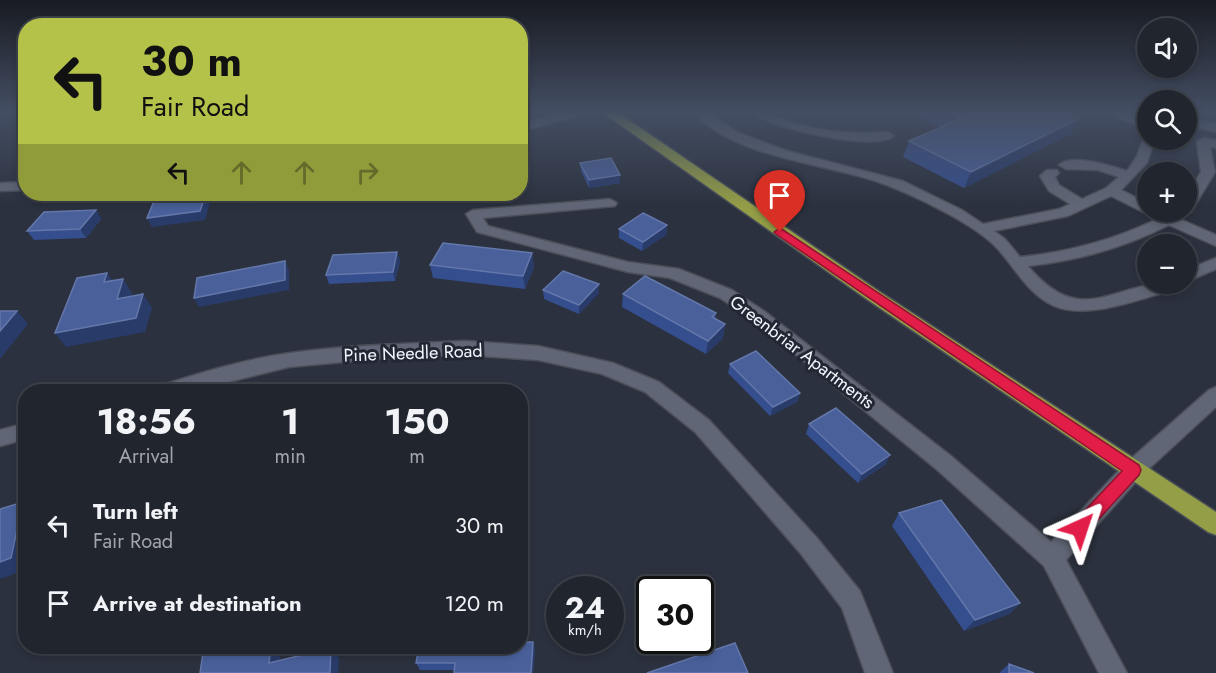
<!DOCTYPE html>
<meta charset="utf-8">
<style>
body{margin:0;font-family:Jost,sans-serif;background:#282d36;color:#f1f3f6;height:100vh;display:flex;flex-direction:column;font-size:22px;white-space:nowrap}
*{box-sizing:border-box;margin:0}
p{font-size:20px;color:#a2a5aa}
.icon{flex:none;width:33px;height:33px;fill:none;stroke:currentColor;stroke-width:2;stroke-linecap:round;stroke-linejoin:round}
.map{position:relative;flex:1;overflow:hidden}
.side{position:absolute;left:18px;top:384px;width:510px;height:270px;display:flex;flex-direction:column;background:#20252e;border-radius:24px;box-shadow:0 3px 9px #0003,0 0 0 2px #3d424a}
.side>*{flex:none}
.hud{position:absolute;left:18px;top:18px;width:510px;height:183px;border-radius:24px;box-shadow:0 3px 9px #0003,0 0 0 2px #3d424a;background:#b5c249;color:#111;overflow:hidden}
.tools{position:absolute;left:1137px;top:18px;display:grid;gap:12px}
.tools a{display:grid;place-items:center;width:60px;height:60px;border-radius:50%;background:#20252e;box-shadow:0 3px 9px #0003,0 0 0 2px #3d424a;font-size:30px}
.speed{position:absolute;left:546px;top:576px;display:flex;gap:12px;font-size:30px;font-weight:700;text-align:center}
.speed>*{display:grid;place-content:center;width:78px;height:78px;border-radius:50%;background:#20252e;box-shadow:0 3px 9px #0003,0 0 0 2px #3d424a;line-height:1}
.speed small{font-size:15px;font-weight:400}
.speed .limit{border:3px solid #111;border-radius:9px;background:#fff;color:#111}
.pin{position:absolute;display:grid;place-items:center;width:51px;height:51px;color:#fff;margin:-62px -26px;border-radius:50% 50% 50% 0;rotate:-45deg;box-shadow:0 0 6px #0007}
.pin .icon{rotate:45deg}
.me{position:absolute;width:66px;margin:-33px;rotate:42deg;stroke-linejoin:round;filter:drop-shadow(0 0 4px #0008)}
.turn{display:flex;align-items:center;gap:21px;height:126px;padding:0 24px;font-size:27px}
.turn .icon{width:78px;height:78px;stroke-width:2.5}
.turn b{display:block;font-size:42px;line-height:51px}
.lanes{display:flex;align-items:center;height:57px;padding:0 24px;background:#0003;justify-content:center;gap:30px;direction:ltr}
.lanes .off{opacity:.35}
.eta{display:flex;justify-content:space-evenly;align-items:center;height:102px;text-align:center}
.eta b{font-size:36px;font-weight:700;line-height:42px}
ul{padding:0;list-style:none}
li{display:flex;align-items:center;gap:18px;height:78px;padding:0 24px}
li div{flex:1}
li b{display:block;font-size:22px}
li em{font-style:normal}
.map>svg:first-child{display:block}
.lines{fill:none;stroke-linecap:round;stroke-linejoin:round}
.minor-casing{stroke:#494e58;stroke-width:3}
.major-casing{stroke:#494e58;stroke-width:3}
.minor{fill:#606675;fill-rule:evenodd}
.major{fill:#949e46;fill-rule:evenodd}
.wall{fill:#354e8e}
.shaded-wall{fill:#293b69}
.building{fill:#49609a;stroke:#6477aa;stroke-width:1.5}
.route{fill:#e11d48;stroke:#92132f;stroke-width:1.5}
.labels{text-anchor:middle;stroke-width:6;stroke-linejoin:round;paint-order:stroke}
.street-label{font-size:18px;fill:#f1f5fd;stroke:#222733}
</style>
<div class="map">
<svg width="1216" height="673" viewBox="0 0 1216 673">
<rect width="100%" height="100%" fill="#2b313e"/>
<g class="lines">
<!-- minor casing -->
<g class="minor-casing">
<path id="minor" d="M569 112H591L520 132V124Z
M692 112H707L737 132 784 150 903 181 962 210 983 224 1059 209 1070 204 1049 191 1040 176 1047 170H1057L1059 173 1055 177 1059 185 1082 199 1106 188 1119 177 1098 170 1066 169 1059 165C1072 153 1111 166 1127 171L1137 156 1144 137 1154 140 1147 163 1121 190 1148 203V212H1153H1143L1111 196 1068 216 994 231 1005 239 1020 257C1068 252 1114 240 1157 219L1153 215 1155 212H1186V196L1201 172 1197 142 1203 138 1216 140V148L1210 147 1215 172 1191 212 1180 219 1216 235V246L1169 225C1126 247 1076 261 1028 266 1085 334 1116 276 1182 284L1180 288C1144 297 1087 322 1052 305 1027 293 1014 266 996 247 976 226 922 199 894 188 833 162 740 162 692 112Z
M751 112C771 112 786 122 805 126 832 133 860 133 888 132L894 136C877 152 770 129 751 112Z
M1107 112H1124L1148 122V131Z
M1186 117 1216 124V132L1186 125Z
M26 182V190L0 191V183Z
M610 199 617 203 615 206 483 218 488 226 628 262 679 269 732 290 764 311 951 456 1051 542 1125 464 1209 390 1216 387V407L1141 476 1066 560 1127 673H1099L1044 566 935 468 752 319 720 298 670 278 628 272 477 232 466 214 473 210Z
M1216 258V269L1186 282V270Z
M465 341 538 346 613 363 659 382 709 420 817 538 860 591 893 673H865L842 608 801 554 744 488 695 432 645 392 602 374 538 360 465 355 387 358 289 367 188 392H154L156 387C200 373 245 359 290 353 348 345 407 344 465 341Z
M26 423V439L0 446V430Z"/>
</g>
<!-- major casing -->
<g class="major-casing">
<path id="major" d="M602 112H617L880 292 1216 512V535L1208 532 868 300Z"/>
</g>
<!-- minor -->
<use href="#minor" class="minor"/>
<!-- major -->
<use href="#major" class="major"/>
</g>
<!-- wall -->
<path class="wall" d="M908 112H1066L1080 118 1072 133 964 188 903 157 909 141 941 127Z
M580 163 620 175V183L589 188 581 171Z
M96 210 101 219 86 238 34 240 27 231Z
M667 225V234L642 251 619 238V229Z
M397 252 400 261 395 281 329 284 326 275Z
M532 253 534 267 525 289 433 278 430 265Z
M599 284V293L579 314 544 299 543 290Z
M623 294 716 313 715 319 725 324 723 338 706 354 622 307Z
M730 364 800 393 797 402 770 416 728 373Z
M809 424 886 464 858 483 806 434Z
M899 513 1020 603 1009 614 964 631 892 526Z
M533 642 535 649 533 673H454V670H420L416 663Z
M1009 664 1034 673H999Z"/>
<!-- shaded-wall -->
<path class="shaded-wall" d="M1080 118 1072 133 964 188 971 172Z
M620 175V183L589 188V180Z
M206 194H209L211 199 205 220 152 227 147 218Z
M253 194H270V200L246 204 242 195Z
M96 210 101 219 86 238 80 229Z
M667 225V234L642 251 643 242Z
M397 252 400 261 395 281 393 272Z
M532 253 534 267 525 289 523 276Z
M285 261 289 270V290L199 307 194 298Z
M107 273 117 286 104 282Z
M123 279 132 293 126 312 117 299Z
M599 284V293L579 314V305Z
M143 294 152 308 145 332 66 347 55 333Z
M17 311 28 324 0 359V331Z
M725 324 723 338 706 354 708 341Z
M800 393 797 402 770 416 773 407Z
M890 455 886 464 858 483 862 474Z
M23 502 26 504V570L0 579V562Z
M1020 603 1009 614 964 631 975 620Z
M533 642 535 649 533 673H531Z
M271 646H281L279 673 269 663Z
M331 648 339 658 338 673H330Z"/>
<!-- building -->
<path class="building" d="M949 112H1066L1080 118 971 172 909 141 962 118Z
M611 158 620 175 589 180 580 163Z
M177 194H206L200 211 147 218 156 196Z
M96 210 80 229 27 231 44 212Z
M643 213 667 225 643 242 619 229Z
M443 243 532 253 523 276 430 265Z
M397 252 393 272 326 275 333 255Z
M285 261V280L194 298 197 278Z
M563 271 599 284 579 305 543 290Z
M107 273 104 282 123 279 117 299 143 294 136 318 55 333 77 278Z
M645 276 716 313 712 317 725 324 708 341 623 294Z
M0 311H17L0 331Z
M756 351 800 393 773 407 730 364Z
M836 408 890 455 862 474 809 424Z
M941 500 1020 603 975 620 899 513Z
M23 502 11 558 0 562V509Z
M520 642H533L531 673H454L455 663H416L419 646H520Z
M735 643 748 673H647Z
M204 646H271L269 663 331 648 330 673H200Z
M1009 664 1034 673H1009Z"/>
<!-- sky -->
<linearGradient id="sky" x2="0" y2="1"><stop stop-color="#181b22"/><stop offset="0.54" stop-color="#444e63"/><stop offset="1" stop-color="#444e63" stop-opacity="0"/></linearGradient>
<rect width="1216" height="207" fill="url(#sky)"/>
<!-- route -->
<path class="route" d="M780 228 1139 465 1141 470 1139 475 1086 533 1080 536 1074 533 1071 528 1074 522 1122 471 776 234 774 232Z"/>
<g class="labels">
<!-- street labels -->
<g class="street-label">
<text transform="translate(802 352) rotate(37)" y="6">Greenbriar Apartments</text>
<text transform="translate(413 353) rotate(-2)" y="6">Pine Needle Road</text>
</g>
</g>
</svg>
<div class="tools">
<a><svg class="icon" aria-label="sound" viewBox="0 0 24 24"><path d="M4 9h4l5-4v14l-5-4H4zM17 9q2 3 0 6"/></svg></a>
<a><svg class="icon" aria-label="search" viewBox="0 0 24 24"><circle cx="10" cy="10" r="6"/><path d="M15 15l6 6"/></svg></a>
<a>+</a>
<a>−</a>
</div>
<div class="speed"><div>24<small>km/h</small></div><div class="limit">30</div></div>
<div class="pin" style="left:780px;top:232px;background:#d93025"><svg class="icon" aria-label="arrive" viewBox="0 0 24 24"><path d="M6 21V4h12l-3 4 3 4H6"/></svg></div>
<svg class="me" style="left:1080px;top:528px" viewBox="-20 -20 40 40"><path d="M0-17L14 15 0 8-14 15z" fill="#e11d48" stroke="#fff" stroke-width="4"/></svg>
<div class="hud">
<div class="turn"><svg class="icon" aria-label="left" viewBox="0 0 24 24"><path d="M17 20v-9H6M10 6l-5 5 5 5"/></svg><div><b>30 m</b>Fair Road</div></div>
<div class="lanes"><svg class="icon" aria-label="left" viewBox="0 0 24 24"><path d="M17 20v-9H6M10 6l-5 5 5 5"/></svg><svg class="icon off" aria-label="ahead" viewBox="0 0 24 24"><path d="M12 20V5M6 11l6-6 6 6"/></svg><svg class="icon off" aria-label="ahead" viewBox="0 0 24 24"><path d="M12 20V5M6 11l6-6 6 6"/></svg><svg class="icon off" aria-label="right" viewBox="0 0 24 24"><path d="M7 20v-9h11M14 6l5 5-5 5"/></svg></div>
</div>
<section class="side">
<div class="eta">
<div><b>18:56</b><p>Arrival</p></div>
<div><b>1</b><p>min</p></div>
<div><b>150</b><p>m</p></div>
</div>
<ul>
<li><svg class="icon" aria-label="left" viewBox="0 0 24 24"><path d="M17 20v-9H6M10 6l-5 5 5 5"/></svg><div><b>Turn left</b><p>Fair Road</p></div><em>30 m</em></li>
<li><svg class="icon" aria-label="arrive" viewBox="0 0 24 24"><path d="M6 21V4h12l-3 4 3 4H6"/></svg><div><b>Arrive at destination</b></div><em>120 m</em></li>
</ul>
</section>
</div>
